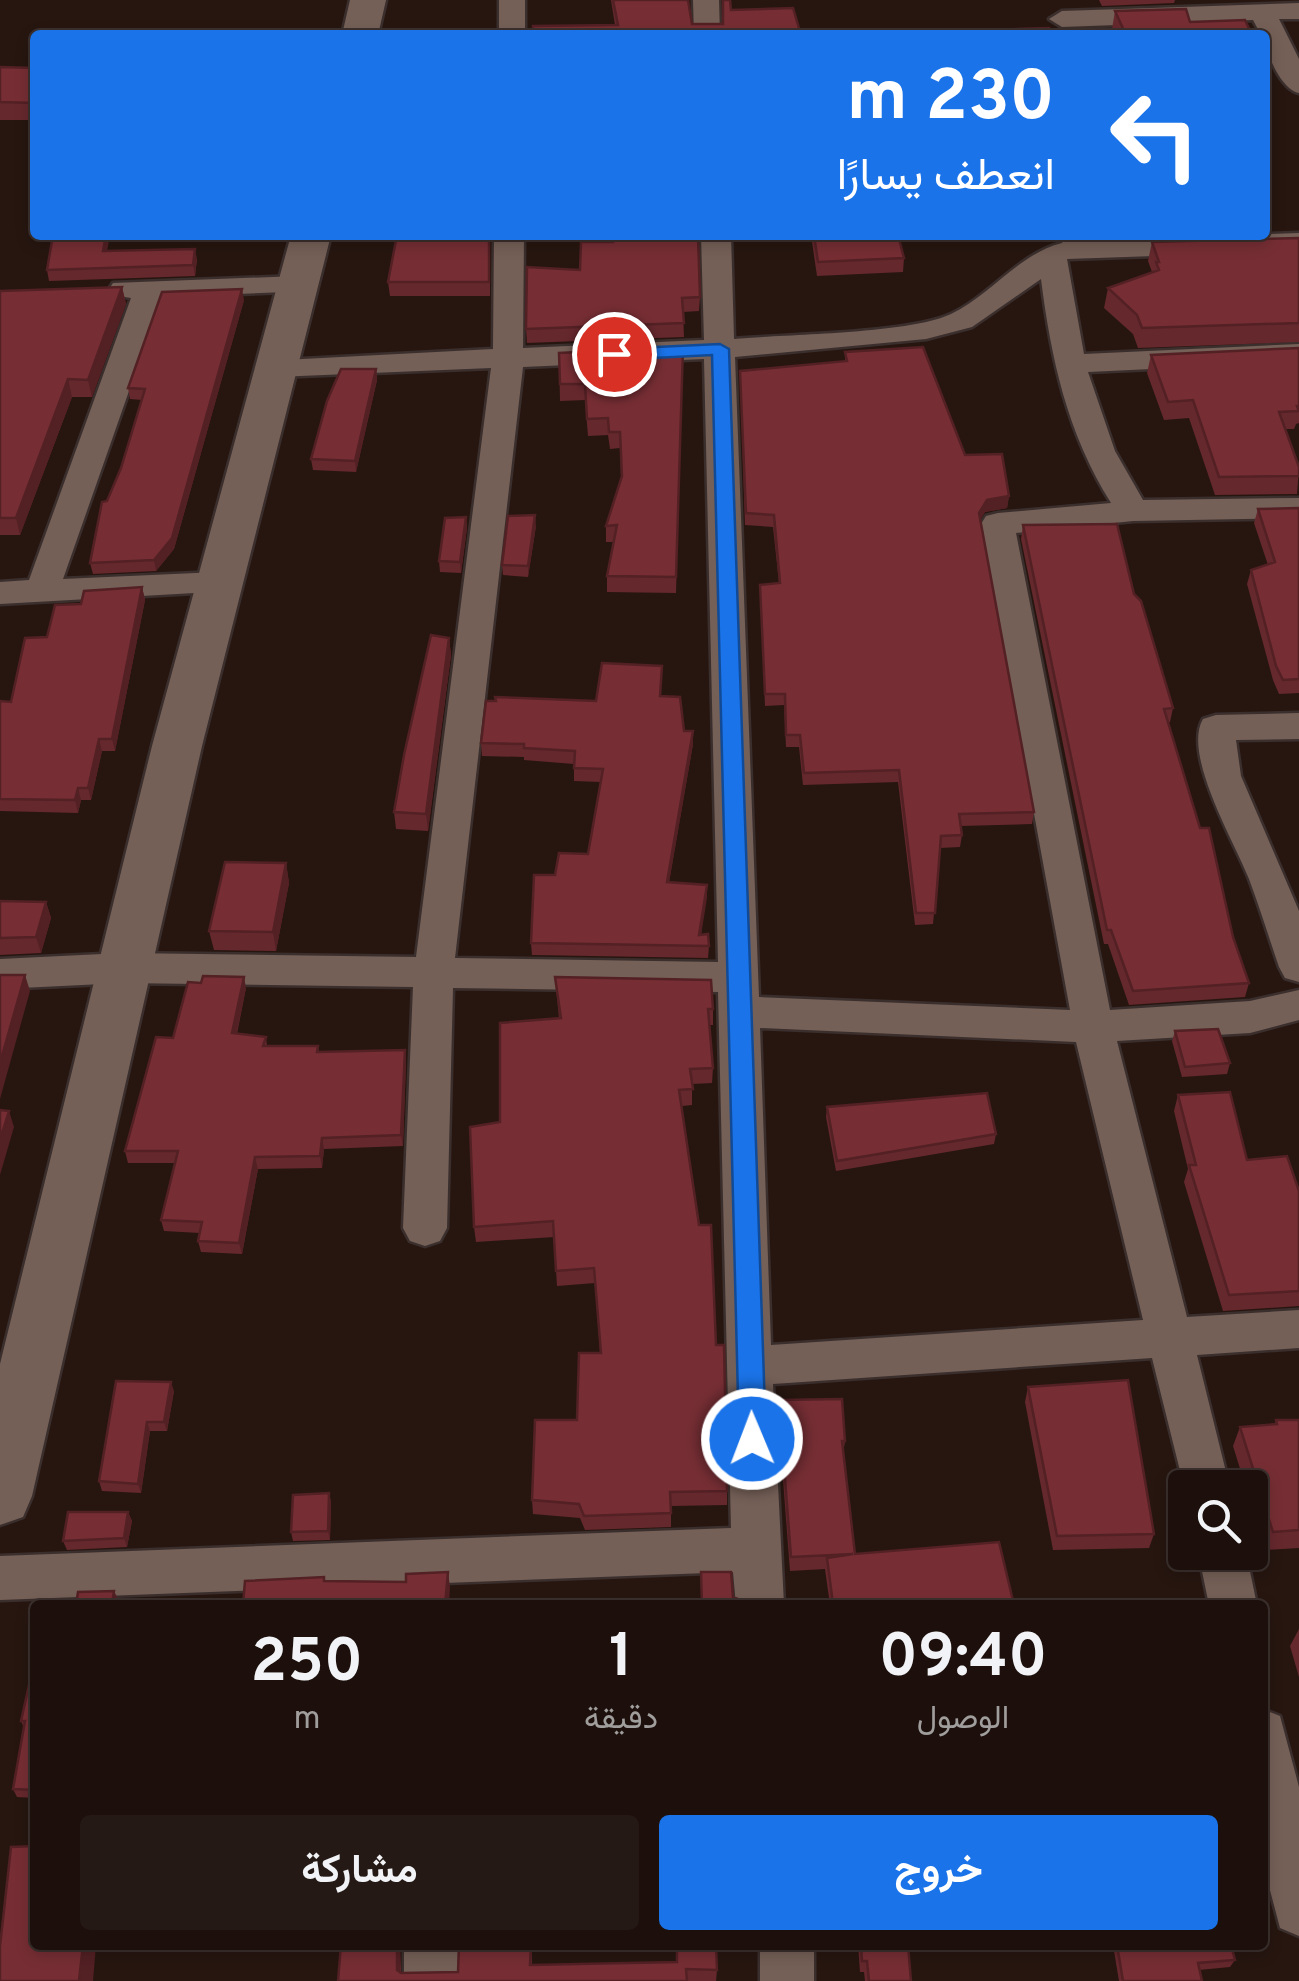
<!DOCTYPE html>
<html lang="ar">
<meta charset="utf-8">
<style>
body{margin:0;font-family:Overpass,Vazirmatn,sans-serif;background:#251915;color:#f1f3f6;direction:rtl;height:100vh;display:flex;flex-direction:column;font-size:38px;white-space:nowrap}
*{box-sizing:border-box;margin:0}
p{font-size:32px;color:#a09d9d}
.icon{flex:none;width:55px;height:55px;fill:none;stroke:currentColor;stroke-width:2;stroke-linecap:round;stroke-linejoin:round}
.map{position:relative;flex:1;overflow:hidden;direction:ltr}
.panel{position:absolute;left:30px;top:1600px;width:1238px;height:350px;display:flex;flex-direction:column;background:#1d100c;border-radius:10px;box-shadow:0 5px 15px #0003,0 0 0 2px #3b302d;direction:rtl}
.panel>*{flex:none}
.top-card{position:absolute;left:30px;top:30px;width:1240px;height:210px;border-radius:10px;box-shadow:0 5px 15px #0003,0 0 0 2px #3b302d;direction:rtl;background:#1a73e8;color:#fff;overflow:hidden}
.controls{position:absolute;left:1168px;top:1470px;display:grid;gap:20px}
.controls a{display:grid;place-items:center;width:100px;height:100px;border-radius:10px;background:#1d100c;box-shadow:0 5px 15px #0003,0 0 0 2px #3b302d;font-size:50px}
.pin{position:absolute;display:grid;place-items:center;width:85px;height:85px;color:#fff;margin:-42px;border:5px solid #fff;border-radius:50%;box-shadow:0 2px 10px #0007}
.me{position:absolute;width:110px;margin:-55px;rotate:359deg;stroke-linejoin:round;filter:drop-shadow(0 0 8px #0008)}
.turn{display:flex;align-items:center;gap:35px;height:210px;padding:0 50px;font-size:45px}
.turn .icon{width:130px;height:130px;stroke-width:2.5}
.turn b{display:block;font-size:70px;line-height:85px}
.eta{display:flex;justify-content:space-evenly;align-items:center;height:170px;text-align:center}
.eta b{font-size:60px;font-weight:700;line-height:70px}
.primary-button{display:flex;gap:20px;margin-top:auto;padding:20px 50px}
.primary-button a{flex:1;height:115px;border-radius:10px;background:#1a73e8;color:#fff;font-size:40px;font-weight:700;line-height:115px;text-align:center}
.primary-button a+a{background:#251915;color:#f1f3f6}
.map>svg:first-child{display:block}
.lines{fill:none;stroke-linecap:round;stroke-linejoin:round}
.street-casing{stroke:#3b2f2d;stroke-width:5}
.secondary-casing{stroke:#3b2f2d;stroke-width:5}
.street{fill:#756057;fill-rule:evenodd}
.secondary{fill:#756057;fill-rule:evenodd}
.wall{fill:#65282d}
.shaded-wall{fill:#532024}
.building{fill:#762e34;stroke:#532024;stroke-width:2.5}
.route{fill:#1a73e8;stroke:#114b97;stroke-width:2.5}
</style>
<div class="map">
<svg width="1299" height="1981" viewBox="0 0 1299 1981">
<rect width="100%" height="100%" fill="#271610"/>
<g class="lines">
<!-- street casing -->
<g class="street-casing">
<path id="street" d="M499 0H525V35H499Z
M693 0H719L720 35H694Z
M1299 3V19H1279L1299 59V93C1281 89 1265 53 1265 35H1261L1253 20 1062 27 1049 19 1062 11Z
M1299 233V251L1067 259 1084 354 1299 344V362L1088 372 1115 451 1143 500 1299 498V518L1133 521 1016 533 1110 1010 1250 1001 1299 990V1020L1250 1033 1117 1041 1187 1317 1299 1310V1348L1197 1355 1230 1488H1185V1491L1152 1358 773 1384 784 1605H736L733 1572 0 1600V1556L731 1528 718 992 453 988 447 1228 440 1241 425 1246 410 1241 403 1228 413 987 123 983 0 989V959L123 953 416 957 491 368 276 377 265 375 260 368 265 361 493 349 494 235H524L523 348 704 340 701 235H731L734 339C788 334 908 334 951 314 991 295 1020 253 1062 243L1066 235H1096L1093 240ZM1041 279C1051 358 1067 433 1111 503L998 513 986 516 981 524 1070 1010 759 997 735 357 926 339 972 327ZM704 359 718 962 455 958 523 367ZM760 1028 1076 1042 1143 1320 771 1345Z
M299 276 310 279 314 285 310 291 162 297 63 579 218 572 230 575 235 583 230 591 0 604V582L29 580 131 298 113 295 109 289 113 283Z
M1299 713V739L1236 740 1241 776 1299 911V982L1285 978 1279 967C1269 938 1260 908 1249 879 1235 843 1182 754 1203 719L1216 715Z
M1198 1552H1246L1257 1605H1209Z
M1262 1709 1280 1716 1299 1787V1936L1280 1928 1262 1860Z
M404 1945H458V1981H404Z
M760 1945H814V1981H760Z"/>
</g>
<!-- secondary casing -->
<g class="secondary-casing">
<path id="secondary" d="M350 0H386L378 35H342Z
M291 235H331L202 746 32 1496 23 1517 0 1525V1364L152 746Z"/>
</g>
<!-- street -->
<use href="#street" class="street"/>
<!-- secondary -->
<use href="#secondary" class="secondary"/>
</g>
<!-- wall -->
<path class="wall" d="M611 0H688L692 24H723L731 10 801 35 615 25Z
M1099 0H1175L1174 3 1102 6Z
M1115 11 1190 22 1252 35H1115L1112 29Z
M0 67 35 68V120H0Z
M397 235H490V296H390L388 282Z
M811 235H898L904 258 903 272 817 276Z
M1299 238V342L1138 348 1133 334 1104 308 1108 288 1152 272 1148 261 1152 242Z
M612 242 700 297 699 311 683 312 684 337 527 343 526 329 580 270Z
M107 251 197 259 195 276 49 281 47 270Z
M122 287 126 304 92 397H72L20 535H0V291Z
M244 300 174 549 156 571 93 574 90 563 107 501 121 468 142 400 130 399 128 388Z
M683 347 676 593 607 592V576L614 542H606V526L621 478 620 448 610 449 608 435 588 436 585 400 560 401 559 353Z
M1299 348V423L1296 424 1294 429H1285L1299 467 1297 494 1215 495 1189 418 1164 420 1147 373 1151 355Z
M845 352 965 455 1009 496 1007 508 985 512 980 520 1034 812 1032 824 960 826 962 835 960 847 940 848 933 924 915 925 898 782 803 785 799 747H786L784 705 765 706 760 585 779 583 773 527 745 525 740 371 845 361Z
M376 369 377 380 356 472 313 470 311 459Z
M1299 508V693L1279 694 1273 680 1247 584 1251 570 1268 565 1254 523 1258 509Z
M466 517 467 528 461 573 440 572 439 561Z
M1023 525 1134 594 1173 708 1170 722 1168 723 1233 937 1249 983 1245 997 1129 1005 1108 944H1104L1021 539Z
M536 526 528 577 503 575 502 565Z
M142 587 145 600 115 751H102L91 800H81L78 813 0 811V701L11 702 47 637 81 604Z
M449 638 451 655 428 831 396 829 394 812Z
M662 679 660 696 693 744 669 882 707 885 701 935 709 946 708 958 532 955 531 943 555 875 588 854 601 782 574 781V764L524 760V757L482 756 481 743Z
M286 863 289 883 276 951 214 950 209 931Z
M0 901 46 902 51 918 41 953 0 955Z
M555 977 713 1009V1025H709L713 1068 712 1083 692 1084V1105L682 1106 716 1345 727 1491V1505L671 1506V1527L585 1530 580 1518 533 1514 532 1500 577 1420 600 1353 595 1283 557 1286 554 1237 476 1242 474 1227 500 1122 559 1018Z
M246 988 237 1034 266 1037 267 1046H318L319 1052 405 1050 406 1062 403 1146 324 1149 322 1168 258 1169 242 1254 201 1252 198 1241 200 1233 164 1231 161 1220 175 1163H128L125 1151 173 1038Z
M1175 1031 1230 1063 1227 1074 1182 1077 1172 1041Z
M1178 1095 1247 1160 1299 1191V1306L1223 1311 1184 1182 1188 1169 1174 1111Z
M827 1107 996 1134 994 1144 836 1171 826 1117Z
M1028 1387 1154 1534 1149 1548 1053 1550 1025 1402Z
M174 1391 167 1431H150L141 1493 102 1491 99 1481Z
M779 1400 845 1441 843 1454 855 1554 1014 1605H830L825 1569 790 1571 778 1414Z
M1276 1420H1299V1548L1265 1550 1250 1501V1488H1246L1233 1446 1240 1427 1274 1425Z
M329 1493 331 1502 330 1540 293 1541 291 1532Z
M128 1512 132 1521 127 1547 67 1550 63 1541Z
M1299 1629V1677L1290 1646Z
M35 1658V1798L17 1797 13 1789 24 1728 21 1721Z
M341 1945H400L401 1973 458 1972 459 1945H532V1965L717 1970 716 1981H338Z
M858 1945H908L911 1981H865L864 1972H860Z
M1113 1945H1231L1235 1960 1230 1967 1199 1970 1202 1981H1119Z"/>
<!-- shaded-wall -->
<path class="shaded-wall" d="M106 235H110L105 262 103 251Z
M195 249 197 259 195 276 193 265Z
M122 287 126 304 92 397 88 380Z
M242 289 244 300 174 549 156 571 154 560Z
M376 369 377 380 356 472 355 461Z
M68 379 72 397 20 535 16 518Z
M1009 496 1007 508 985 512 977 525 979 513 987 500Z
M535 515 536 526 528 577V566Z
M466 517 467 528 461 573 460 562Z
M142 587 145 600 115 751 112 739Z
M449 638 451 655 428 831 426 814Z
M693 731V744L667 895V882Z
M99 739 102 751 91 800 88 788Z
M78 788 81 800 78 813 75 800Z
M286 863 289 883 276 951 273 932Z
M707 885V898L699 948V935Z
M46 902 51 918 41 953 36 937Z
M25 975 30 991 0 1099V1063Z
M244 977 246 988 234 1045 232 1033Z
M405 1050 406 1062 403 1146 401 1135Z
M9 1111 14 1127 0 1175V1140Z
M322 1138 324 1149 322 1168 320 1156Z
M255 1157 258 1169 242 1254 239 1243Z
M171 1382 174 1391 167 1431 164 1422Z
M147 1422 150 1431 141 1493 138 1484Z
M329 1493 331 1502 330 1540 328 1531Z
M128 1512 132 1521 127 1547 124 1538Z
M448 1572 450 1587 449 1605H445Z
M114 1591 118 1599 117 1605H112Z
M83 1945H96L93 1981H79Z
M397 1945H400V1981L397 1970Z"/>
<!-- building -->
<path class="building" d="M613 0H688L692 24H723V0H730L731 10 793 8 801 35H533V26L618 25Z
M1186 9 1190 22 1245 20 1252 35H1126L1115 11Z
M1049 28 1051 35H987L986 30Z
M0 67 35 68V103L0 102Z
M53 235H106L103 251 195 249 193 265 47 270Z
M397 235H489V282H388Z
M612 235H694L698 237 700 297 682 298 684 323 526 329 527 267 580 270 581 242H613Z
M814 235H898L904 258 818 262Z
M1299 238V323L1142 328 1137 315 1108 288 1159 270 1156 262H1159L1152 242Z
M122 287 88 380 68 379 16 518H0V291Z
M242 289 172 538 154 560 90 563 102 502 107 501 121 468 145 389 128 388 162 292Z
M683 347 676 577 607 576 617 525 606 526 622 476 620 432H609L608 418 587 419 585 384H560L559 353Z
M923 347 965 455 1002 454 1009 496 987 500 979 513 1034 812 959 814 962 835 941 836 935 913H916L899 770 804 773 800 735H786L785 694H765L760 585 780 583 774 515 746 513 740 371 847 361 845 352Z
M1299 348V406H1297L1299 411 1279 412 1299 467V476L1219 477 1193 400 1168 402 1151 355Z
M341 369H376L355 461 311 459 327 401Z
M1299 508V679L1283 680 1276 666 1251 570 1275 562 1258 509Z
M535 515 528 566 502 565 508 516Z
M466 517 460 562 439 561 445 518Z
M1117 524 1134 594 1141 601 1173 708 1164 709 1200 828H1209L1233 937 1249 983 1133 991 1111 930H1107L1023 525Z
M142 587 112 739H99L88 788H78L75 800 0 799V701L11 702 25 638 47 637 55 605 81 604 84 591Z
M431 635 449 638 426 814 394 812 404 755Z
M602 663 662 666 660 696 680 697 684 731H693L667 882 707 885 699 935 708 934 709 946 531 943 534 875H555L559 853 588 854 603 769 574 768 575 751 524 748V744L481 743 486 701H496L495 697 596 701Z
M225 862 286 863 273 932 209 931Z
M0 901 46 902 36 937 0 938Z
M0 975H25L0 1063Z
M203 976 244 977 232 1033 266 1037 263 1046H318L317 1052 405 1050 401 1135 322 1138 320 1156 255 1157 239 1243 198 1241 202 1222 161 1220 178 1151H125L156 1037 173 1038 188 982 201 983Z
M555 977 711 980 713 1009H708L713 1068 690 1069 693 1089 679 1090 699 1225H711L716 1345H724L727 1491 670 1492 671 1513 584 1516 579 1504 532 1500 535 1420H577L579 1353H601L594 1268 556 1271 553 1221 474 1227 470 1127 500 1122V1023L561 1018Z
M1218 1029 1230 1063 1185 1067 1175 1031Z
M1230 1092 1247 1160 1287 1156 1299 1191V1291L1229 1295 1189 1165H1196L1178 1095Z
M987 1093 996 1134 837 1161 827 1107Z
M0 1110 9 1111 0 1140Z
M1128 1380 1154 1534 1057 1536 1028 1387Z
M116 1381 171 1382 164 1422H147L138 1484 99 1481Z
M842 1399 845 1441H842L855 1554 999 1542 1014 1605 833 1604 827 1558 853 1554 791 1557 779 1400Z
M1276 1420H1299V1530L1273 1532 1240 1427 1277 1424Z
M329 1493 328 1531 291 1532 293 1495Z
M68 1512H128L124 1538 63 1541Z
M448 1572 445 1605H243L245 1581 324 1577V1581L406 1582V1574Z
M701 1572H731L733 1597 740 1600 741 1605H702Z
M114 1591 112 1605H76L78 1592Z
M35 1658V1790L13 1789 25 1721H21Z
M35 1846V1945H83L79 1981H0V1946L11 1847Z
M341 1945H397V1970L401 1973 458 1972 459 1945H531L530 1965 677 1962V1945H716L717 1970 686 1969 687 1981H338Z
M861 1945H908L911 1981H869L867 1961H862Z
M1117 1945H1231L1235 1960 1198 1963 1202 1981H1123Z"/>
<!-- route -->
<path class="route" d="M720 344 729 349 766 1439 762 1448 752 1451 743 1448 739 1439 712 355 614 360 605 354 614 349Z"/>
</svg>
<div class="controls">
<a><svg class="icon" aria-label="search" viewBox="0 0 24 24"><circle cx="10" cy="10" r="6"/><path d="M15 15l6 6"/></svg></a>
</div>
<div class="pin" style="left:614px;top:354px;background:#d93025"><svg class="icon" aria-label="arrive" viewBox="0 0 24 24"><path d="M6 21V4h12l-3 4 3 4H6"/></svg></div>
<svg class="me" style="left:752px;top:1439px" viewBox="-20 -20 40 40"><circle r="17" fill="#1a73e8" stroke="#fff" stroke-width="3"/><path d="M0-11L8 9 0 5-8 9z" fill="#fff"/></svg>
<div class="top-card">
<div class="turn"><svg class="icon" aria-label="left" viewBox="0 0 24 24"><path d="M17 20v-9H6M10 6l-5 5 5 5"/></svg><div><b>230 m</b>انعطف يسارًا</div></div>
</div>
<section class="panel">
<div class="eta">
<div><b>09:40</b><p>الوصول</p></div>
<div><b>1</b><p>دقيقة</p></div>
<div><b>250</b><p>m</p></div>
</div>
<div class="primary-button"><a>خروج</a><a>مشاركة</a></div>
</section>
</div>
